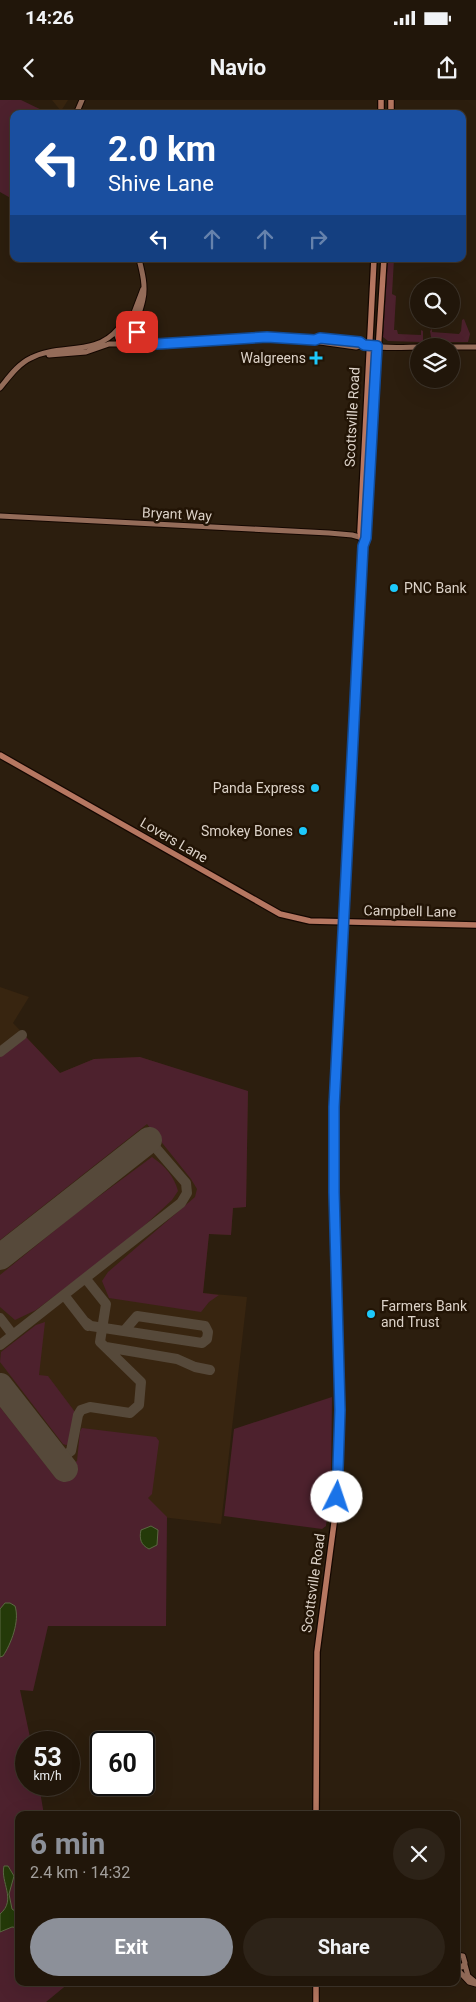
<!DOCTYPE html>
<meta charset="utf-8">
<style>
body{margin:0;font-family:Roboto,sans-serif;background:#2d2318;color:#f1f3f6;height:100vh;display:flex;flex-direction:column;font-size:19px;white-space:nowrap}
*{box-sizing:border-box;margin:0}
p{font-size:16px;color:#a29f9c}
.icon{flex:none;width:28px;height:28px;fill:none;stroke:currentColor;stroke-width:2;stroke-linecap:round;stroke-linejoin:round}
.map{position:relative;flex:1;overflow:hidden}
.drawer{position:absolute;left:15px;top:1711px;width:445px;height:175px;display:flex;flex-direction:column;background:#21160a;border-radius:10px;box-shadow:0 5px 20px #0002,0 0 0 1px #3e352b}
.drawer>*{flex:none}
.top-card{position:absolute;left:10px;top:10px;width:456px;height:152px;border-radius:10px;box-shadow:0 5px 20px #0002,0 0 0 1px #3e352b;background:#1a4fa0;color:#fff;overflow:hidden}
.buttons{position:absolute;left:410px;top:178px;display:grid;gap:10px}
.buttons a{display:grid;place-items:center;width:50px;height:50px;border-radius:50%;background:#21160a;box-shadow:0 5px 20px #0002,0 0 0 1px #3e352b;font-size:25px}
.speed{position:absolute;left:15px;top:1631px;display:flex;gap:10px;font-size:25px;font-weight:700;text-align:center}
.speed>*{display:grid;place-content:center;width:65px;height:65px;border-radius:50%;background:#21160a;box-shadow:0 5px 20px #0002,0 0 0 1px #3e352b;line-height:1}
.speed small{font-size:12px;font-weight:400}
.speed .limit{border:2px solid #111;border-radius:8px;background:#fff;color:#111}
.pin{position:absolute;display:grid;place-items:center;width:42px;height:42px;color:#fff;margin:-21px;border-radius:10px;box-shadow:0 2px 8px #0006}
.me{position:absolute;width:55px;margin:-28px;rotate:4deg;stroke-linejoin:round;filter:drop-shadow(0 0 4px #0008)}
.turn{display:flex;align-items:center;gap:18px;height:105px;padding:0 15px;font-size:22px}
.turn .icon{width:65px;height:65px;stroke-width:2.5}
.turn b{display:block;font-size:35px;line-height:42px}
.lanes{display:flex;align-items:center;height:48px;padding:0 15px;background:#0003;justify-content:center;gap:25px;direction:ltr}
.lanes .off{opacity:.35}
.round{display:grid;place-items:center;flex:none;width:52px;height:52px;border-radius:26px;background:#2d2318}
.summary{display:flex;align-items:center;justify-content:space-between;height:85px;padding:0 15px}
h1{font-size:30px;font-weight:700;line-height:38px;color:#8c9099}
.cta{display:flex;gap:10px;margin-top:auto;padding:10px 15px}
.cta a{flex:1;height:58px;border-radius:30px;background:#8c9099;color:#fff;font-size:20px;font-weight:700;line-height:58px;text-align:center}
.cta a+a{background:#2d2318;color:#f1f3f6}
.status{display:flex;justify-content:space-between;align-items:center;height:35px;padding:0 25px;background:#21160a;direction:ltr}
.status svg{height:14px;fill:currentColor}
header{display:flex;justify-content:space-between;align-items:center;height:65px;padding:0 15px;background:#21160a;font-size:22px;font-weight:700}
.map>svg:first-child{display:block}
.built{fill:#382510}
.green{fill:#4d212d}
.water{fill:#243a09;stroke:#5b6842}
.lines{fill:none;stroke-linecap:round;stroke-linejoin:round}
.taxiway{stroke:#56493a;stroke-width:10}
.runway{stroke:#56493a;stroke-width:26}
.secondary-casing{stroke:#140700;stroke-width:7}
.primary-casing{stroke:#140700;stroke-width:8}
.secondary{stroke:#946c59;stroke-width:5}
.primary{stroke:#b67761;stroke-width:5.5}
.route-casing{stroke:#114b97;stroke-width:12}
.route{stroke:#1a73e8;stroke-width:9}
.poi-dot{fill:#1dc9fc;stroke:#221405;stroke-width:2}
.labels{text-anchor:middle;stroke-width:5;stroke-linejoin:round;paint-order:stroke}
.poi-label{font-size:14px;fill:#dcd2c8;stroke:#221405;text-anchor:end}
.street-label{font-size:14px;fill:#dcd2c8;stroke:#221405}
</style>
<div class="status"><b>14:26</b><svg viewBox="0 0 49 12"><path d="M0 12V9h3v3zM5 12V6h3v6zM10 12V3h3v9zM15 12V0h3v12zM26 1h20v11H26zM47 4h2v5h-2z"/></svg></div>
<header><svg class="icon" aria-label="back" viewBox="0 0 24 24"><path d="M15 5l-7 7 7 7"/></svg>Navio<svg class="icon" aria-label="share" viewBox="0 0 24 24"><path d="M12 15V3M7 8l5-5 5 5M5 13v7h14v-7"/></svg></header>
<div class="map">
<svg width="476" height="1902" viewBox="0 0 476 1902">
<rect width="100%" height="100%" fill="#2c1e0e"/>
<!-- built -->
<path class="built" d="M52 0H68L61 11Z
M0 887 29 897 13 923 60 973 94 959 140 957 248 992 246 1107 233 1108 231 1135 209 1134 203 1193 247 1197 221 1424 0 1398Z"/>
<!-- green -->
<path class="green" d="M0 0H21L50 14H14V100L0 92Z
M388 159H394L392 194 396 196 394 230H397L398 234 421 235V230L423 231V241L420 242 388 241 383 237Z
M464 219 470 234 468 242H432L430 231 432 229V232L459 234 461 231 462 220Z
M26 937 60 973 94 959 140 957 248 991 246 1107 233 1108 231 1135 209 1134 203 1193 219 1195 209 1202 201 1212 109 1198 102 1181 108 1172 195 1097 197 1089 191 1079 147 1024 0 1140V957Z
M152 1057C165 1066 174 1076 178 1091L172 1100 131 1138 36 1210 15 1220 0 1207V1175L75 1114Z
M45 1222 39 1275 48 1276 75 1312 70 1344 66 1345 63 1344 0 1262 1 1252 36 1225Z
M332 1297 331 1383 326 1426 322 1429 224 1416 234 1329Z
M0 1307 55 1377 77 1361 80 1331 82 1328 156 1337 159 1341 152 1394 148 1398 167 1417 166 1526H48L33 1591 20 1590 31 1642H26V1685H39L44 1715H19V1882L69 1883 46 1902H0Z"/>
<!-- water -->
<path class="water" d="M151 1426 158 1430 157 1445 149 1449C141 1445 139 1439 141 1430Z
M5 1503H10L15 1506C20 1521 11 1544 3 1556L0 1557V1509Z
M4 1766H8L14 1776 9 1794 12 1809 19 1814V1828L12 1827 0 1832V1814C17 1800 0 1782 4 1766Z"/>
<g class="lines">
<!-- taxiway -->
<path class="taxiway" d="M0 952 22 935
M64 1195 88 1226
M0 1218 13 1235
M84 1221 91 1226 202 1243 207 1239 208 1232 205 1226 137 1216 124 1231
M0 1245 181 1103 187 1093 186 1083 149 1040
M106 1247 177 1259 195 1267 210 1270
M49 1350C57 1356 63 1358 71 1351L78 1315 81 1310 90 1307 130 1313 139 1305 141 1282 100 1242 106 1204 86 1179"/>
<!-- runway -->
<path class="runway" d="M0 1157 149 1040
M0 1286 65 1369"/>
<!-- secondary casing -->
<g class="secondary-casing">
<path id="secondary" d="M76 14 82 0
M117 234a10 10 0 1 1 20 0a10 10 0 1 1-20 0Z
M124 224 132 218 143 189
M136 230C136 219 141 210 143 199 146 186 142 171 139 159
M137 232 143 238 154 244
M315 240 320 238 360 242C370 250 406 247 419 247
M132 244 157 245 277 237 315 240 320 242 356 247 364 245
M451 247H476
M49 255 86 252 109 244H122
M0 288C9 277 18 264 31 258 59 243 95 257 118 229
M0 416 329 433 352 435 363 438
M456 1855 463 1856 465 1863 462 1867 456 1869
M465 1865 468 1876 474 1881
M457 1869 469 1882 476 1884"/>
</g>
<!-- primary casing -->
<g class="primary-casing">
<path id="primary" d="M381 14V0
M391 14V0
M363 446 360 432 374 159
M0 655 280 814 310 821 476 825
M316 1715 317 1552 336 1408 339 1363 340 1309 334 1091V1021L363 446 366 438 384 159
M316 1902V1882"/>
</g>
<!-- secondary -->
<use href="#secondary" class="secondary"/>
<!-- primary -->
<use href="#primary" class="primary"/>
</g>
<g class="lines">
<!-- route casing -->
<g class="route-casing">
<path id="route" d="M137 232 143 238 157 244 267 237 315 240 320 238 360 242 364 245 377 246 366 438 363 446 334 1007V1092L340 1310 337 1397"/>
</g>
<!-- route -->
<use href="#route" class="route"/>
</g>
<!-- markers -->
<g class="poi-dot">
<path d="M313.5 250.5h5v5h5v5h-5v5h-5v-5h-5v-5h5z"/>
<circle cx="394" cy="488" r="5"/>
<circle cx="315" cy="688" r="5"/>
<circle cx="303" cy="731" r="5"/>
<circle cx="371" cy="1214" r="5"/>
</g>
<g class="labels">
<!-- poi labels -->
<g class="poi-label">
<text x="306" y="263">Walgreens</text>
<text x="404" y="493" text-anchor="start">PNC Bank</text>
<text x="305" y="693">Panda Express</text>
<text x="293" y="736">Smokey Bones</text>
<text x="381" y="1211" text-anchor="start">Farmers Bank<tspan x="381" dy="16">and Trust</tspan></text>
</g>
<!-- street labels -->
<g class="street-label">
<text transform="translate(352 317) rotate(-87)" y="5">Scottsville Road</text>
<text transform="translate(177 414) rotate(3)" y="5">Bryant Way</text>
<text transform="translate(174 740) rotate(30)" y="5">Lovers Lane</text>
<text transform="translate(410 811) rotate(1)" y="5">Campbell Lane</text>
<text transform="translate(313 1483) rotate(-82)" y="5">Scottsville Road</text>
</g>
</g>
</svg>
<div class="buttons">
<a><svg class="icon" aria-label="search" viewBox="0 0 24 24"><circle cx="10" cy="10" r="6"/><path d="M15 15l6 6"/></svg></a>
<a><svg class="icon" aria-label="layers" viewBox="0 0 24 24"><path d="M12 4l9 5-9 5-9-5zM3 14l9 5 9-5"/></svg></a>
</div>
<div class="speed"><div>53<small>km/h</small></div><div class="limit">60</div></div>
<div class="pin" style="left:137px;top:232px;background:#d93025"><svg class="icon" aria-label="arrive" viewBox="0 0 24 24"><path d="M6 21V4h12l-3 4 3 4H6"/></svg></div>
<svg class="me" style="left:337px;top:1397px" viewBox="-20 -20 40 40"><circle r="19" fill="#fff"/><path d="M0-13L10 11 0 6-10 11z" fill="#1a73e8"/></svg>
<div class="top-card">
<div class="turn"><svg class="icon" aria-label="left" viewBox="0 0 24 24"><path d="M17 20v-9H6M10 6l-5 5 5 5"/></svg><div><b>2.0 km</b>Shive Lane</div></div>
<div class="lanes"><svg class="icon" aria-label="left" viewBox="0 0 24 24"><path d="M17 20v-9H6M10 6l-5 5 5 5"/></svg><svg class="icon off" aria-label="ahead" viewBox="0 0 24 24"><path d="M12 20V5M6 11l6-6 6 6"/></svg><svg class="icon off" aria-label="ahead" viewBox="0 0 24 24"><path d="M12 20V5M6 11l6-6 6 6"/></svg><svg class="icon off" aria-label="right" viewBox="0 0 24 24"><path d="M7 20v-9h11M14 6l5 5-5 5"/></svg></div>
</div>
<section class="drawer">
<div class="summary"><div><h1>6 min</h1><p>2.4 km · 14:32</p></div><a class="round"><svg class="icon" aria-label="close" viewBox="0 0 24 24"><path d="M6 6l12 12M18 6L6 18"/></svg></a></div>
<div class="cta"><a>Exit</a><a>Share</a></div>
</section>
</div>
